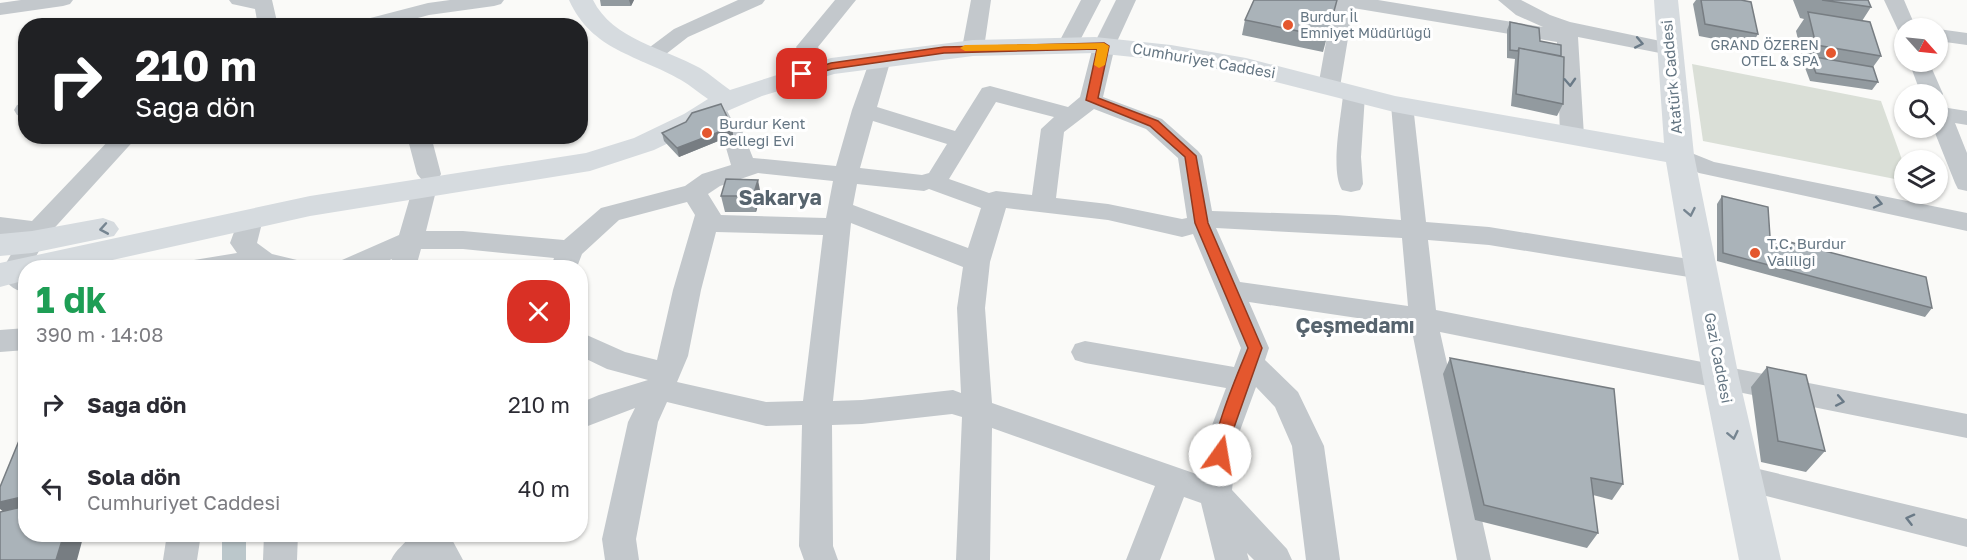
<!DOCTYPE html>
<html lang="tr">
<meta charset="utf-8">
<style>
body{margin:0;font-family:"Golos Text",sans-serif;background:#f2f2f3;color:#2b2b33;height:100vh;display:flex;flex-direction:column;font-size:22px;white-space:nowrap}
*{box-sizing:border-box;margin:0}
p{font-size:20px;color:#7c7c81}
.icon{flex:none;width:33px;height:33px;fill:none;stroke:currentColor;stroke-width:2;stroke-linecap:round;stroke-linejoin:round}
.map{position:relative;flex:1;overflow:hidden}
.details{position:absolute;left:18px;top:260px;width:570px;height:282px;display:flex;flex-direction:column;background:#fff;border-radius:24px;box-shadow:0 2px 4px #0004}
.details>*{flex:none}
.top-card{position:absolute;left:18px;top:18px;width:570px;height:126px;border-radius:24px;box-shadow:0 2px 4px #0004;background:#202124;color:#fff;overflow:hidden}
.needle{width:39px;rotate:117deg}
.buttons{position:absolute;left:1894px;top:18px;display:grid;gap:12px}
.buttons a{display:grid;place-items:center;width:54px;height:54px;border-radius:50%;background:#fff;box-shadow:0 2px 4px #0004;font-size:30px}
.pin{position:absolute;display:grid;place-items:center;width:51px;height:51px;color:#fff;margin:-26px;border-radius:12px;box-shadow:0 3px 9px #0006}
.me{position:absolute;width:66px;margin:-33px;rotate:13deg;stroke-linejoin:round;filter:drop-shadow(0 0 4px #0008)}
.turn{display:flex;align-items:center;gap:21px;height:126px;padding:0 18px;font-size:27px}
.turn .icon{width:78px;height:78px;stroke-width:2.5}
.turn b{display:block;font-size:42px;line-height:51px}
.round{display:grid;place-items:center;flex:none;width:63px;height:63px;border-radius:24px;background:#f2f2f3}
.summary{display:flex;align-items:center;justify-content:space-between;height:102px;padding:0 18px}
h1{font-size:36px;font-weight:700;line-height:45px;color:#1e9e55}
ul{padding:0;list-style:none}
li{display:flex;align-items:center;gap:18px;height:84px;padding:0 18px}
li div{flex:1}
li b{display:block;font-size:22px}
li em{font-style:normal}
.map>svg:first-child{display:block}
.green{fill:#dadfd7}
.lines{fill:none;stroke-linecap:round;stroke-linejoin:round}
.canal{fill:#bbc7cb;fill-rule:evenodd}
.minor{fill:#c3c8cc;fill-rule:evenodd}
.major{fill:#d6dbdf;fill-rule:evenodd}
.wall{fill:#929a9f}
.shaded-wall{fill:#777d82}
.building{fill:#aab3b9;stroke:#777d82;stroke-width:1.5}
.oneway{stroke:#6a7a87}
.oneway2{stroke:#768591}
.route{fill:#e4572e;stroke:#94391e;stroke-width:1.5}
.slow{fill:#f59e0b}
.poi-dot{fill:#e4572e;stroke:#fff;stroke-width:2}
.labels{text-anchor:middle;stroke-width:6;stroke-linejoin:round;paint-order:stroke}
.far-poi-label{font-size:14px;fill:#657683;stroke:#fff;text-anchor:start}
.street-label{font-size:15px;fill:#657683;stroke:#fff}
.poi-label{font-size:15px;fill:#657683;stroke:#fff;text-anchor:start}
.district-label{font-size:21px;font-weight:bold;fill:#57646e;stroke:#fff}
</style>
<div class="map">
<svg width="1967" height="560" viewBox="0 0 1967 560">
<rect width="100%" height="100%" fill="#fafaf8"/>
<!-- green -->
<path class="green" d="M1692 64 1881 101 1905 168V181L1703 141Z"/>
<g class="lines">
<!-- canal -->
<path class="canal" d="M222 534H246V560H222Z"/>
<!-- minor -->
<path class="minor" d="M21 0H73L70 4 63 6 0 15V3Z
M229 0H272L278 26H258L255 9 232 4Z
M450 0H504L501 4 494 6 429 15 388 26H352L355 22 428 3Z
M738 0H765L762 4 688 37 657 61 649 62 641 61 638 56 674 29Z
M835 0H856L818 47 831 69 828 74 820 76 812 74 796 47Z
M971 0H991L984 48 981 53 973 54 965 53 962 48Z
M1081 0H1101L1075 50 1068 52 1061 50 1057 46Z
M1116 0H1136L1115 46 1103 97 1162 119 1198 151 1202 156 1212 211 1336 215 1401 220 1391 105 1394 100 1402 98 1410 100 1413 105 1426 222 1489 227 1701 261 1710 263 1714 270 1710 277 1701 279 1489 245 1428 240 1436 310 1967 414V438L1440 332 1491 560H1457L1411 326 1249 302 1269 348 1265 360 1298 392 1324 446 1340 560H1306L1292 446 1275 407 1256 387 1238 436 1232 490 1287 549 1292 560H1254L1247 553 1249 560H1215L1201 503 1184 497 1160 560H1126L1155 486 992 428 990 560H956L962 417 952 414 862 424 832 425 833 546 838 560H804L799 546 802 425 766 426 667 402 658 422 636 539 639 560H605L602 539 628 422 635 408 580 429V403L599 395 648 380 607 369 580 356V332L625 352 657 360 673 290 695 215 687 202 619 220 582 254 577 267H551L554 258 463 249H421L416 267H390L392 259 375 267H338L342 260 399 235 413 187 416 181 422 180 417 174 407 136H431L441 174 438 180 432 181 437 187 426 231H463L564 240 601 208 685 186 702 174 731 165 724 141 719 140 705 110 708 105 716 103 724 105 735 126 741 128 753 158 836 166 852 110 872 54 880 53 888 54 891 59 877 107 955 131 982 88 990 86 1068 107 1080 97 1093 46ZM996 102 1054 117 1041 129 1032 195 996 191 989 193 949 179ZM1094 109 1146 129 1178 158 1187 218 1182 219 1108 204 1056 198 1064 132ZM873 121 947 144 929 173 922 175 860 168ZM758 173 833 181 826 218 721 215 708 194 720 186ZM857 184 924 191 929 189 981 208 968 248 853 205ZM1006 208 1108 220 1182 237 1193 234 1241 348 1234 367 1085 341 1075 344 1071 352 1075 360 1085 363 1226 388 1208 436 1202 476 992 403 985 308 990 262ZM851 223 963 267 957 308 961 393 953 390 862 400 833 401ZM1216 228 1402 238 1408 306 1240 282ZM716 232 823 235 803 401 766 402 677 382 688 356 701 290Z
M1331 0H1378L1543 27 1516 15 1498 0H1521L1550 15 1570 22 1670 43 1678 44 1681 49 1678 54 1670 55 1578 37 1584 136 1580 141 1572 143 1564 141 1560 136 1557 42 1353 8 1340 87 1337 92 1329 94 1321 92 1318 87 1333 3Z
M1884 0H1904L1916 28H1905V34L1899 32Z
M1938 29 1967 33V45L1938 41Z
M1909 62H1929L1943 94 1940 99H1938V94H1921Z
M1354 88 1362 90 1365 95 1361 157 1363 184 1360 190 1351 192 1342 190C1330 170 1341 118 1343 95L1346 90Z
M25 103 26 117 17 115 14 110 17 105Z
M1938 103 1946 105 1948 108 1967 111V125L1955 123 1967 153V191L1958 189 1955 183 1933 128H1938Z
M113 136H138L48 235 30 267H26V293C12 289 5 284 2 270L21 237 0 235V217L32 221Z
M1679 148 1714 162 1967 213V231L1699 173 1671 160 1667 155 1671 150Z
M250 210 259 213 263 219 257 243 272 254 297 260 301 267H190L194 260 237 253 230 243 241 213Z
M26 328V350L0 352V330Z
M1742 465 1967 519V547L1731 487 1726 478 1731 469Z
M167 534H201L197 560H163Z
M264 534H298L297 560H263Z
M412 534H449L463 560H391C396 549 405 544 412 534Z"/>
<!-- major -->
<path class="major" d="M569 0H593C613 40 664 48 700 68 710 74 720 83 730 90L831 58 973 40 1095 37 1171 45 1246 58 1395 96 1664 143 1654 0H1678L1694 155 1739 378 1781 560H1739L1703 378 1666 162 1394 112 1245 74 1171 61 1095 53 973 56 834 74 762 96 725 112 704 126 654 150 590 171 310 216 81 267H26V280L0 287V263L310 196 586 153 634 138 684 114 708 99C699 93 690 85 681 80 638 55 592 51 569 0Z
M103 218 114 222 119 229 114 236 32 253 0 256V234L32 231Z"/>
</g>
<!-- wall -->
<path class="wall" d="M600 0H634L631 6H601Z
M1337 0 1323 52 1242 35 1245 20Z
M1696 0H1741L1758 34 1751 46 1699 36 1693 4Z
M1793 0H1868L1871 7 1862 21 1881 56 1873 67 1878 82 1872 90 1810 81 1804 65 1796 31 1804 19 1800 18Z
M1510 22 1540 41 1563 104 1557 116 1511 106 1515 59 1507 58V30Z
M732 127 733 135 679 157 664 141 662 133Z
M761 195 756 212H725L721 196Z
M1722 196 1770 237 1932 308 1925 317 1717 261V204Z
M1450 358 1623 484 1612 500 1593 495 1598 533 1587 548 1475 520 1443 374Z
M1767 367 1825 451 1806 472 1761 462 1751 387Z"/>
<!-- shaded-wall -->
<path class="shaded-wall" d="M629 0H634L631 6Z
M732 127 733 135 679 157 677 148Z
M758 180 761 195 756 212 753 196Z
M26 496V515L11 518 0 509V502Z
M64 534H84L77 560H56Z"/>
<!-- building -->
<path class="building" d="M1254 0H1337L1327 37 1245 20Z
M1701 0H1741L1751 2 1758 34 1705 24Z
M1822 0H1868L1871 7Z
M1808 12 1870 22 1881 56 1816 45Z
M1510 22 1539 28 1540 41 1561 45V56L1519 48 1518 51 1510 50Z
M1519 48 1564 57 1563 104 1516 94Z
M1809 56 1873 67 1878 82 1816 73Z
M721 104 732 127 677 148 662 133 686 122 692 113Z
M726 179 758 180 753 196H721Z
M1722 196 1768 207 1770 237 1926 277 1932 308 1723 253Z
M1450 358 1614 389 1623 484 1591 478 1598 533 1484 505Z
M1767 367 1806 375 1825 451 1778 441Z
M23 431H26V496L0 502V487Z
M26 506V534H64L56 560H0V512Z"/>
<!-- one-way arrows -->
<defs><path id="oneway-chevron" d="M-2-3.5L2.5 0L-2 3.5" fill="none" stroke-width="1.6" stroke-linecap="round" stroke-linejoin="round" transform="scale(1.5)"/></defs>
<g class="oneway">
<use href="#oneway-chevron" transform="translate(1639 43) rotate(11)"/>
<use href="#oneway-chevron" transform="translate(1570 82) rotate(87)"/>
<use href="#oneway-chevron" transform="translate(1878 203) rotate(12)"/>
<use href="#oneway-chevron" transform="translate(1840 401) rotate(11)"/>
<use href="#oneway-chevron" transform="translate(1910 519) rotate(-166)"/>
</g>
<g class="oneway2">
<use href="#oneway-chevron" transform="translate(1690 212) rotate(79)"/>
<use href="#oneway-chevron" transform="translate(104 229) rotate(170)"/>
<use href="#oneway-chevron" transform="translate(1733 435) rotate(78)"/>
</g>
<!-- route -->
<path class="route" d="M1104 43 1109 46 1098 98 1158 121 1196 156 1208 223 1262 348 1231 436 1226 460 1220 462 1215 460C1207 444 1240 368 1248 348L1195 223 1185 157 1150 126 1086 100 1097 49 944 53 832 69 802 78 797 74 831 63 944 47Z"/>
<!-- slow -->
<path class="slow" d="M1104 43 1109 46 1105 65 1099 68 1094 65 1097 49 965 51 960 48 965 45Z"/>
<!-- markers -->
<g class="poi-dot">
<circle cx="1288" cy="25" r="6"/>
<circle cx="1831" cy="53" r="6"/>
<circle cx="707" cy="133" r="6"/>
<circle cx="1755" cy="253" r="6"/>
</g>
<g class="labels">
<!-- far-poi labels -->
<g class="far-poi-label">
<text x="1300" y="22">Burdur İl<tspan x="1300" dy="16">Emniyet Müdürlüğü</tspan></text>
<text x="1819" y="50" text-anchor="end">GRAND ÖZEREN<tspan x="1819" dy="16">OTEL &amp; SPA</tspan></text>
</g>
<!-- street labels -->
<g class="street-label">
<text transform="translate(1204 61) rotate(10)" y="5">Cumhuriyet Caddesi</text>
<text transform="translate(1672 77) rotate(-95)" y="5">Atatürk Caddesi</text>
<text transform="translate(1718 358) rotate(79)" y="5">Gazi Caddesi</text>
</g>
<!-- poi labels -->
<g class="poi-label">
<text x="719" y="129">Burdur Kent<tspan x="719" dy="17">Belleği Evi</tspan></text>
<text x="1767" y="249">T.C. Burdur<tspan x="1767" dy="17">Valiliği</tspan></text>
</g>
<!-- district labels -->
<g class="district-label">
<text x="780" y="205">Sakarya</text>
<text x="1355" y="333">Çeşmedamı</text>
</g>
</g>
</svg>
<div class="buttons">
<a><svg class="needle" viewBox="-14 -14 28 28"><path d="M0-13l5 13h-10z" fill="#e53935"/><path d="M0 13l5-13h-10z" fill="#7c7c81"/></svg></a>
<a><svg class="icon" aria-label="search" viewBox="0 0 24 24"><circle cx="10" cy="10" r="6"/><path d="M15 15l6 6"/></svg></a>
<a><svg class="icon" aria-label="layers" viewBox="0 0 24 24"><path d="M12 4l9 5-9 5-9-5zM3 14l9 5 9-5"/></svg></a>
</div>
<div class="pin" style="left:802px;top:74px;background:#d93025"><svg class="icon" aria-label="arrive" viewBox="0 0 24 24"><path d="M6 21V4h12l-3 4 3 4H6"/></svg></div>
<svg class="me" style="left:1220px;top:455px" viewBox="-20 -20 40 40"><circle r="19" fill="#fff"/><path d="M0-13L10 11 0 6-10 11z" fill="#e4572e"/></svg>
<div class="top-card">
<div class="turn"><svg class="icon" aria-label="right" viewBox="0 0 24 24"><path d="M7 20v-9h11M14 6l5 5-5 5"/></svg><div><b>210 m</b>Sağa dön</div></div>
</div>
<section class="details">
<div class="summary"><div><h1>1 dk</h1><p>390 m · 14:08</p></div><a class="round" style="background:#d93025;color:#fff"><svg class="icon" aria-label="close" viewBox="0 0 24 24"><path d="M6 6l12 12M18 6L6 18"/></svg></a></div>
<ul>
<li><svg class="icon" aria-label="right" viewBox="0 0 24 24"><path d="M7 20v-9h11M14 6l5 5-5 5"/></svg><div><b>Sağa dön</b></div><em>210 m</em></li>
<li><svg class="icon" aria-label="left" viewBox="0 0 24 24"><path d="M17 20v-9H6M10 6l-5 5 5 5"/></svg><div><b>Sola dön</b><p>Cumhuriyet Caddesi</p></div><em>40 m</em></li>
</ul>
</section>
</div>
